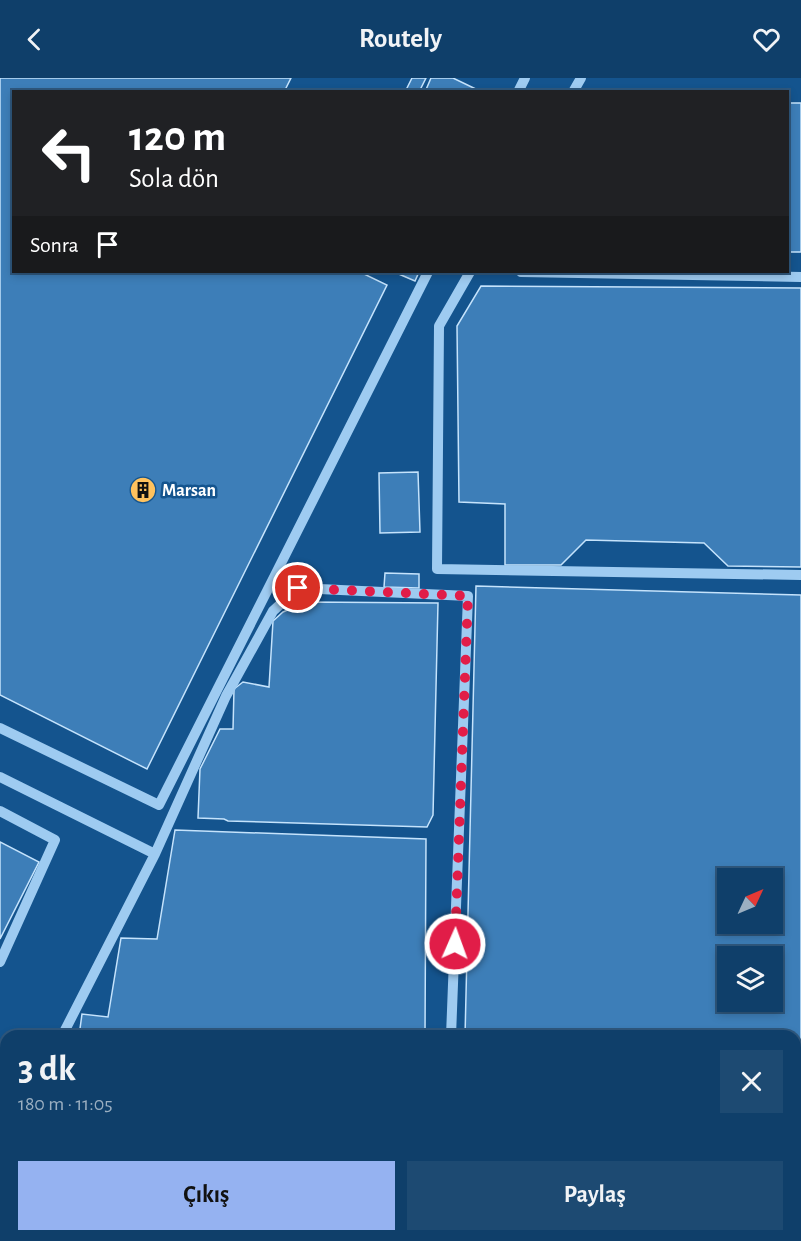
<!DOCTYPE html>
<html lang="tr">
<meta charset="utf-8">
<style>
body{margin:0;font-family:"Alegreya Sans",sans-serif;background:#1d4a72;color:#f1f3f6;height:100vh;display:flex;flex-direction:column;font-size:22px;white-space:nowrap}
*{box-sizing:border-box;margin:0}
p{font-size:20px;color:#9bafc1}
.icon{flex:none;width:33px;height:33px;fill:none;stroke:currentColor;stroke-width:2;stroke-linecap:round;stroke-linejoin:round}
.map{position:relative;flex:1;overflow:hidden}
.side{position:absolute;left:0px;top:952px;width:801px;height:212px;display:flex;flex-direction:column;background:#0f3f6a;border-radius:18px 18px 0 0;box-shadow:0 3px 9px #0003,0 0 0 2px #2f587e}
.side>*{flex:none}
.top-card{position:absolute;left:12px;top:12px;width:777px;height:183px;border-radius:0px;box-shadow:0 3px 9px #0003,0 0 0 2px #2f587e;background:#202124;color:#fff;overflow:hidden}
.needle{width:39px;rotate:46deg}
.buttons{position:absolute;left:717px;top:790px;display:grid;gap:12px}
.buttons a{display:grid;place-items:center;width:66px;height:66px;border-radius:0px;background:#0f3f6a;box-shadow:0 3px 9px #0003,0 0 0 2px #2f587e;font-size:30px}
.pin{position:absolute;display:grid;place-items:center;width:51px;height:51px;color:#fff;margin:-26px;border:3px solid #fff;border-radius:50%;box-shadow:0 2px 6px #0007}
.me{position:absolute;width:66px;margin:-33px;rotate:2deg;stroke-linejoin:round;filter:drop-shadow(0 0 4px #0008)}
.turn{display:flex;align-items:center;gap:21px;height:126px;padding:0 18px;font-size:27px}
.turn .icon{width:78px;height:78px;stroke-width:2.5}
.turn b{display:block;font-size:42px;line-height:51px}
.then{display:flex;align-items:center;height:57px;padding:0 18px;background:#0003;gap:12px;font-size:22px}
.round{display:grid;place-items:center;flex:none;width:63px;height:63px;border-radius:0px;background:#1d4a72}
.summary{display:flex;align-items:center;justify-content:space-between;height:102px;padding:0 18px}
h1{font-size:36px;font-weight:700;line-height:45px}
.cta{display:flex;gap:12px;margin-top:auto;padding:12px 18px}
.cta a{flex:1;height:69px;border-radius:0px;background:#95b2f1;color:#111;font-size:24px;font-weight:700;line-height:69px;text-align:center}
.cta a+a{background:#1d4a72;color:#f1f3f6}
header{display:flex;justify-content:space-between;align-items:center;height:78px;padding:0 18px;background:#0f3f6a;font-size:27px;font-weight:700}
.map>svg:first-child{display:block}
.building{fill:#3d7eb8;stroke:#c5e3fc;stroke-width:1.5;fill-rule:evenodd}
.lines{fill:none;stroke-linecap:round;stroke-linejoin:round}
.minor{stroke:#9ecbf1;stroke-width:10}
.route{stroke:#e11d48;stroke-width:10;stroke-dasharray:0 18}
.labels{text-anchor:middle;stroke-width:5;stroke-linejoin:round;paint-order:stroke}
.poi-label{font-size:18px;font-weight:bold;fill:#fff;stroke:#14548e;text-anchor:start}
</style>
<header><svg class="icon" aria-label="back" viewBox="0 0 24 24"><path d="M15 5l-7 7 7 7"/></svg>Routely<svg class="icon" aria-label="heart" viewBox="0 0 24 24"><path d="M12 20l-8-8c-3-5 5-10 8-4 3-6 11-1 8 4z"/></svg></header>
<div class="map">
<svg width="801" height="1163" viewBox="0 0 801 1163">
<rect width="100%" height="100%" fill="#14548e"/>
<!-- building -->
<path class="building" d="M0 0H291L284 14H14V194H360L387 207 147 691 0 617Z
M412 0H426L419 14H405Z
M431 0H453L482 14H425Z
M788 25H801V174H788Z
M394 194H419L415 203Z
M481 208 801 210V489L728 488 704 465 586 462 561 487H505V426L459 424 457 248Z
M418 394 420 454 380 455 379 395Z
M385 495 419 496V510L384 509Z
M476 508 801 517V1030H795V958H465ZM728 801H772V846H728ZM728 879H772V924H728Z
M306 524 438 525 433 737 427 749 228 743 224 741 198 740 200 691 220 651H233L234 611 243 604 269 609 273 543 283 534Z
M175 752 426 761 425 958H79L82 936 108 939 121 860 157 861Z
M0 764 39 784 0 861Z
M6 1094V1158H703L702 1163H0V1108Z"/>
<g class="lines">
<!-- minor -->
<path class="minor" d="M518 14 525 0
M573 14 581 0
M470 194 439 248 437 491 801 497
M521 194 801 199
M0 650 159 727 428 194
M0 699 155 776
M0 733 55 762 0 884
M62 958 155 776 226 618 273 533 298 510 468 518 451 958
M795 1041H801
M0 1080 6 1068
M795 1091H801
M795 1123 801 1120
M724 1163V1158
M749 1163 751 1158"/>
</g>
<g class="lines">
<!-- route -->
<path class="route" d="M298 510 468 518 455 866"/>
</g>
<!-- icons -->
<defs>
<g id="building-disc" transform="scale(1.35)"><circle r="9.5" fill="#ffc25e" stroke="#14548e"/><path d="M-4-6H4V6H1V3H-1V6H-4ZM-2.5-4.3h1.7v1.8h-1.7ZM.8-4.3h1.7v1.8H.8ZM-2.5-1h1.7V.8h-1.7ZM.8-1h1.7V.8H.8Z" fill="#111"/></g>
</defs>
<g fill-rule="evenodd">
<use href="#building-disc" x="143" y="412"/>
</g>
<g class="labels">
<!-- poi labels -->
<g class="poi-label">
<text x="162" y="418">Marsan</text>
</g>
</g>
</svg>
<div class="buttons">
<a><svg class="needle" viewBox="-14 -14 28 28"><path d="M0-13l5 13h-10z" fill="#e53935"/><path d="M0 13l5-13h-10z" fill="#9bafc1"/></svg></a>
<a><svg class="icon" aria-label="layers" viewBox="0 0 24 24"><path d="M12 4l9 5-9 5-9-5zM3 14l9 5 9-5"/></svg></a>
</div>
<div class="pin" style="left:298px;top:510px;background:#d93025"><svg class="icon" aria-label="arrive" viewBox="0 0 24 24"><path d="M6 21V4h12l-3 4 3 4H6"/></svg></div>
<svg class="me" style="left:455px;top:866px" viewBox="-20 -20 40 40"><circle r="17" fill="#e11d48" stroke="#fff" stroke-width="3"/><path d="M0-11L8 9 0 5-8 9z" fill="#fff"/></svg>
<div class="top-card">
<div class="turn"><svg class="icon" aria-label="left" viewBox="0 0 24 24"><path d="M17 20v-9H6M10 6l-5 5 5 5"/></svg><div><b>120 m</b>Sola dön</div></div>
<div class="then">Sonra<svg class="icon" aria-label="arrive" viewBox="0 0 24 24"><path d="M6 21V4h12l-3 4 3 4H6"/></svg></div>
</div>
<section class="side">
<div class="summary"><div><h1>3 dk</h1><p>180 m · 11:05</p></div><a class="round"><svg class="icon" aria-label="close" viewBox="0 0 24 24"><path d="M6 6l12 12M18 6L6 18"/></svg></a></div>
<div class="cta"><a>Çıkış</a><a>Paylaş</a></div>
</section>
</div>
